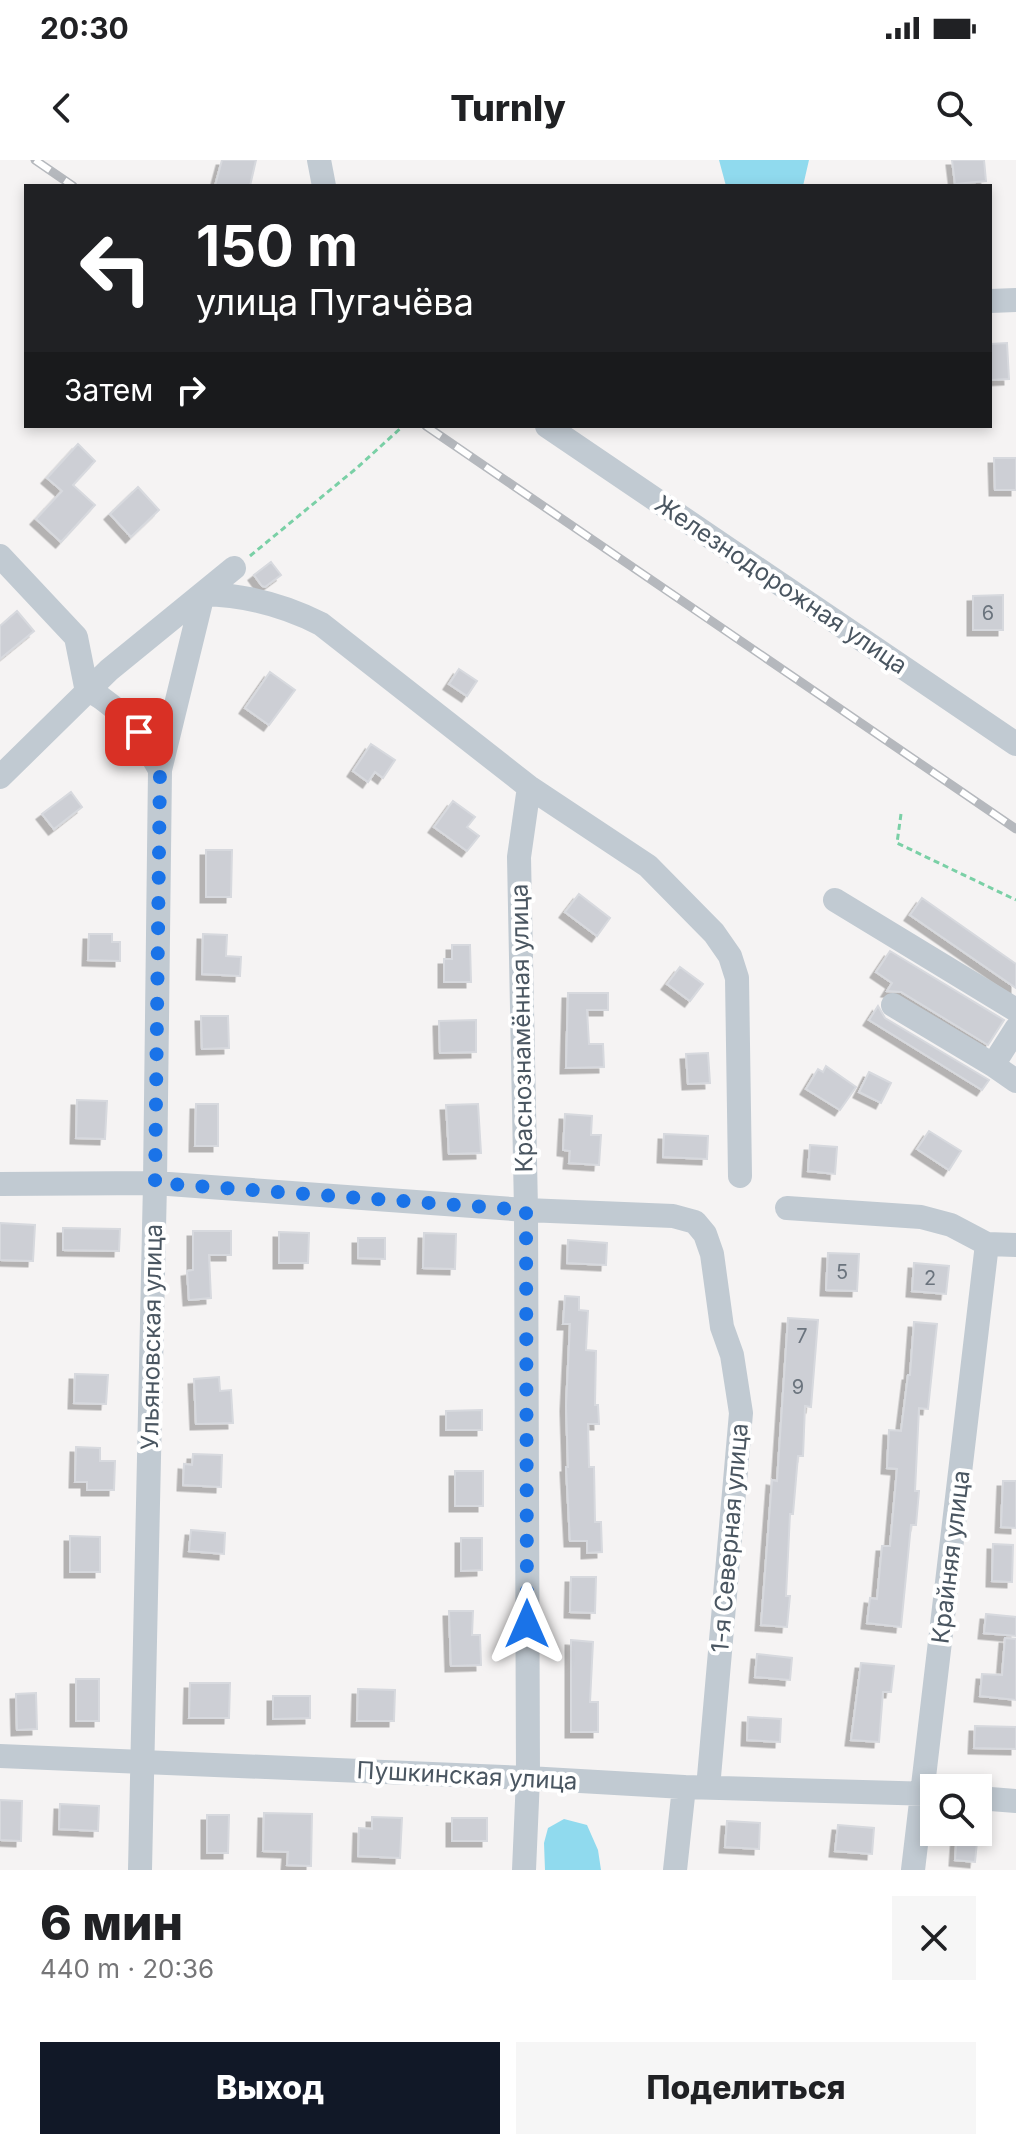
<!DOCTYPE html>
<html lang="ru">
<meta charset="utf-8">
<style>
body{margin:0;font-family:Inter,sans-serif;background:#f6f6f6;color:#202124;height:100vh;display:flex;flex-direction:column;font-size:30px;white-space:nowrap}
*{box-sizing:border-box;margin:0}
p{font-size:26px;color:#757577}
.icon{flex:none;width:44px;height:44px;fill:none;stroke:currentColor;stroke-width:2;stroke-linecap:round;stroke-linejoin:round}
.map{position:relative;height:1710px;overflow:hidden}
.panel{display:flex;flex-direction:column;background:#fff;flex:1}
.panel>*{flex:none}
.banner{position:absolute;left:24px;top:24px;width:968px;height:244px;border-radius:0px;box-shadow:0 4px 12px #0003;background:#202124;color:#fff;overflow:hidden}
.tools{position:absolute;left:920px;top:1614px;display:grid;gap:16px}
.tools a{display:grid;place-items:center;width:72px;height:72px;border-radius:0px;background:#fff;box-shadow:0 4px 12px #0003;font-size:40px}
.pin{position:absolute;display:grid;place-items:center;width:68px;height:68px;color:#fff;margin:-34px;border-radius:16px;box-shadow:0 4px 12px #0006}
.me{position:absolute;width:88px;margin:-44px;rotate:0deg;stroke-linejoin:round;filter:drop-shadow(0 0 6px #0008)}
.turn{display:flex;align-items:center;gap:28px;height:168px;padding:0 40px;font-size:36px}
.turn .icon{width:104px;height:104px;stroke-width:2.5}
.turn b{display:block;font-size:56px;line-height:68px}
.then{display:flex;align-items:center;height:76px;padding:0 40px;background:#0003;gap:16px;font-size:30px}
.round{display:grid;place-items:center;flex:none;width:84px;height:84px;border-radius:0px;background:#f6f6f6}
.headline{display:flex;align-items:center;justify-content:space-between;height:136px;padding:0 40px}
h1{font-size:48px;font-weight:800;line-height:60px}
.primary-button{display:flex;gap:16px;margin-top:auto;padding:16px 40px}
.primary-button a{flex:1;height:92px;border-radius:0px;background:#111827;color:#fff;font-size:32px;font-weight:800;line-height:92px;text-align:center}
.primary-button a+a{background:#f6f6f6;color:#202124}
.status{display:flex;justify-content:space-between;align-items:center;height:56px;padding:0 40px;background:#fff;direction:ltr}
.status svg{height:22px;fill:currentColor}
header{display:flex;justify-content:space-between;align-items:center;height:104px;padding:0 40px;background:#fff;font-size:36px;font-weight:800}
.map>svg:first-child{display:block}
.water{fill:#90daee}
.building{fill:#cdcfd5;stroke:#d7d9de;stroke-width:2;filter:url(#shadow)}
.lines{fill:none;stroke-linecap:round;stroke-linejoin:round}
.path{stroke:#7ad0a6;stroke-width:3;stroke-dasharray:6 4;stroke-linecap:butt}
.minor{stroke:#c1cad2;stroke-width:24}
.rail-casing{stroke:#b5b8bd;stroke-width:9}
.rail{stroke:#fff;stroke-width:6;stroke-dasharray:18;stroke-linecap:butt}
.route{stroke:#1a73e8;stroke-width:14;stroke-dasharray:0 25.2}
.labels{text-anchor:middle;stroke-width:8;stroke-linejoin:round;paint-order:stroke}
.number-label{font-size:20px;fill:#6b747e}
.street-label{font-size:24px;fill:#4a5661;stroke:#fff}
</style>
<div class="status"><b>20:30</b><svg viewBox="0 0 49 12"><path d="M0 12V9h3v3zM5 12V6h3v6zM10 12V3h3v9zM15 12V0h3v12zM26 1h20v11H26zM47 4h2v5h-2z"/></svg></div>
<header><svg class="icon" aria-label="back" viewBox="0 0 24 24"><path d="M15 5l-7 7 7 7"/></svg>Turnly<svg class="icon" aria-label="search" viewBox="0 0 24 24"><circle cx="10" cy="10" r="6"/><path d="M15 15l6 6"/></svg></header>
<div class="map">
<svg width="1016" height="1710" viewBox="0 0 1016 1710">
<defs>
<filter id="shadow"><feDropShadow dx="-5.5" dy="5.5" stdDeviation="0" flood-color="#0004"/></filter>
</defs>
<rect width="100%" height="100%" fill="#f5f3f3"/>
<!-- water -->
<path class="water" d="M719 0H809L803 26H726Z
M564 1659 587 1665 598 1690 601 1710H545L544 1683 548 1668Z"/>
<!-- building -->
<path class="building" d="M222 0H256L250 26H215Z
M952 0H984L986 21 955 24Z
M1007 183 1009 219 990 220V184Z
M78 284 95 301 73 325 95 345 61 382 36 359 62 331 47 318Z
M994 298H1016V330H995Z
M138 327 159 350 131 377 110 354Z
M271 402 281 415 265 427 262 426 254 415Z
M1003 435V470H973V436Z
M17 451 34 471 0 499V466Z
M459 509 477 521 467 536 449 524Z
M270 512 295 530 269 565 245 548Z
M371 584 395 600 383 618 375 612 368 622 353 611Z
M71 632 82 647 54 669 42 654Z
M453 641 475 657 467 667 479 676 467 691 434 667Z
M206 690H232L231 737H206Z
M579 734 610 758 597 776 565 752Z
M922 738 1016 804V828L910 755Z
M89 774H112V782H120V801L88 800Z
M203 774 227 775 226 796 241 797 240 816 202 814Z
M452 785H470L471 822H444V799H452Z
M890 791 1004 860 988 885 901 832 887 831 892 823 876 812Z
M680 807 703 824 690 841 667 824Z
M568 833H608V850H587L589 884H603L604 907 566 908Z
M878 846 885 858 989 920 982 930 869 860Z
M201 856H228L229 888 202 889Z
M476 860V892L440 893 439 861Z
M708 893 710 923 688 924 686 894Z
M826 906 856 927 840 950 806 929 818 909 823 912Z
M869 912 891 923 881 943 859 932Z
M77 940 107 941 105 979 76 978Z
M196 944H218V986H195Z
M478 944 481 993 449 994 446 945Z
M565 954 592 956 591 975H601L599 1005 569 1003 570 991 563 990Z
M929 971 961 991 949 1010 917 989Z
M664 974 708 976 707 999 663 997Z
M810 985 837 987 835 1014 808 1011Z
M0 1063 35 1065 33 1101 0 1100Z
M63 1068 120 1069 119 1091 63 1090Z
M193 1071H231V1095H209L211 1138 189 1140 187 1111 193 1110Z
M279 1072 309 1073 308 1103H279Z
M424 1073 456 1074 455 1109 423 1108Z
M358 1078H385V1099L358 1098Z
M568 1080 607 1083 606 1105 567 1103Z
M828 1093 859 1094 857 1131 826 1130Z
M914 1103 949 1106 946 1134 912 1131Z
M565 1136 579 1137V1150L588 1151 586 1190 596 1191 595 1245H598L599 1264H588L589 1307H594L595 1362H601L602 1392 587 1393V1381H570L566 1307H568L566 1246 570 1164H563Z
M788 1158 818 1160 811 1247 805 1246 803 1296H798L793 1354H790L786 1436H790L787 1467 761 1465 772 1320 777 1321Z
M914 1162 937 1164 928 1249 919 1248 915 1331H919L916 1365H911L901 1467 867 1463 870 1438 877 1439 882 1386H890L897 1309 887 1308 889 1270 901 1271 908 1215H910Z
M75 1214 108 1215 106 1244 74 1243Z
M219 1217 220 1231 231 1230 233 1263 196 1264 194 1219Z
M482 1250V1270H446V1251Z
M76 1287 100 1288V1301H115L114 1330H87V1322H75Z
M193 1294 222 1295 221 1327 183 1325 184 1304 192 1305Z
M455 1311H483V1346H455Z
M1003 1321H1016V1368L1001 1367Z
M191 1370 225 1373 224 1394 189 1391Z
M70 1376 100 1377V1412H70Z
M461 1378H482V1410L461 1411Z
M993 1384 1013 1385 1012 1422 992 1421Z
M571 1417H596L595 1453 570 1452Z
M449 1451H473L472 1475H480L481 1505 451 1506Z
M986 1454 1016 1457V1476L984 1473Z
M1005 1478 1016 1479V1540L980 1536 982 1514 1002 1515Z
M571 1480 593 1482 590 1542H598V1572H571Z
M757 1494 792 1498 790 1520 755 1517Z
M861 1503 894 1506 891 1532H883L879 1582 851 1580Z
M76 1519H99V1561H76Z
M190 1523H230L229 1558H189Z
M358 1529 395 1530 394 1561H357Z
M36 1533 37 1569 17 1570 16 1534Z
M273 1536H310V1558L273 1559Z
M748 1557 781 1559 780 1582 747 1580Z
M975 1566 1016 1567V1589L974 1588Z
M0 1640 22 1641 21 1681 0 1680Z
M60 1644 99 1646 98 1671 59 1669Z
M264 1653 312 1654 311 1706 287 1705 288 1692 263 1691Z
M207 1655H229L228 1693H207Z
M372 1657 402 1658 400 1698 358 1696 359 1668 372 1669Z
M452 1658H487V1681H452Z
M727 1661 760 1663 759 1689 725 1687Z
M838 1665 874 1668 872 1694 835 1691Z
M957 1672H978L975 1702 955 1700Z"/>
<g class="lines">
<!-- path -->
<path class="path" d="M250 396 358 307 403 266
M901 654 897 683 1016 740"/>
<!-- minor -->
<path class="minor" d="M319 0 324 26
M990 141 1016 140
M547 266 1016 584
M0 396 76 477 87 532
M89 530C126 552 140 574 160 610L155 1023 140 1710
M160 610 203 434C245 435 284 445 321 464L529 627 648 706 714 773 730 796 737 818 740 1016
M0 617 109 510 234 408
M835 740 1016 850
M893 845 993 905
M1016 869 993 905 1016 921
M0 1024 155 1023 526 1050 673 1056 695 1062 705 1074 712 1094 722 1167 732 1195 741 1253 708 1628
M787 1048 921 1057 951 1065 987 1084 1016 1085
M0 1596 528 1618 684 1627 934 1634
M978 1638 1016 1641
M524 1710 528 1618 526 1050 519 697 529 627
M675 1710 684 1627
M913 1710 987 1084"/>
<!-- rail casing -->
<g class="rail-casing">
<path id="rail" d="M35 0 73 26
M426 266 1016 669"/>
</g>
<!-- rail -->
<use href="#rail" class="rail"/>
</g>
<g class="lines">
<!-- route -->
<path class="route" d="M139 572 160 610 155 1023 526 1050 527 1464"/>
</g>
<g class="labels">
<!-- number labels -->
<g class="number-label">
<text x="988" y="460">6</text>
<text x="842" y="1119">5</text>
<text x="930" y="1125">2</text>
<text x="802" y="1183">7</text>
<text x="798" y="1234">9</text>
</g>
<!-- street labels -->
<g class="street-label">
<text transform="translate(781 425) rotate(34)" y="8">Железнодорожная улица</text>
<text transform="translate(522 868) rotate(-91)" y="8">Краснознамённая улица</text>
<text transform="translate(152 1177) rotate(-89)" y="8">Ульяновская улица</text>
<text transform="translate(730 1378) rotate(-85)" y="8">1-я Северная улица</text>
<text transform="translate(951 1397) rotate(-83)" y="8">Крайняя улица</text>
<text transform="translate(467 1616) rotate(3)" y="8">Пушкинская улица</text>
</g>
</g>
</svg>
<div class="tools">
<a><svg class="icon" aria-label="search" viewBox="0 0 24 24"><circle cx="10" cy="10" r="6"/><path d="M15 15l6 6"/></svg></a>
</div>
<div class="pin" style="left:139px;top:572px;background:#d93025"><svg class="icon" aria-label="arrive" viewBox="0 0 24 24"><path d="M6 21V4h12l-3 4 3 4H6"/></svg></div>
<svg class="me" style="left:527px;top:1464px" viewBox="-20 -20 40 40"><path d="M0-17L14 15 0 8-14 15z" fill="#1a73e8" stroke="#fff" stroke-width="4"/></svg>
<div class="banner">
<div class="turn"><svg class="icon" aria-label="left" viewBox="0 0 24 24"><path d="M17 20v-9H6M10 6l-5 5 5 5"/></svg><div><b>150 m</b>улица Пугачёва</div></div>
<div class="then">Затем<svg class="icon" aria-label="right" viewBox="0 0 24 24"><path d="M7 20v-9h11M14 6l5 5-5 5"/></svg></div>
</div>
</div>
<section class="panel">
<div class="headline"><div><h1>6 мин</h1><p>440 m · 20:36</p></div><a class="round"><svg class="icon" aria-label="close" viewBox="0 0 24 24"><path d="M6 6l12 12M18 6L6 18"/></svg></a></div>
<div class="primary-button"><a>Выход</a><a>Поделиться</a></div>
</section>
